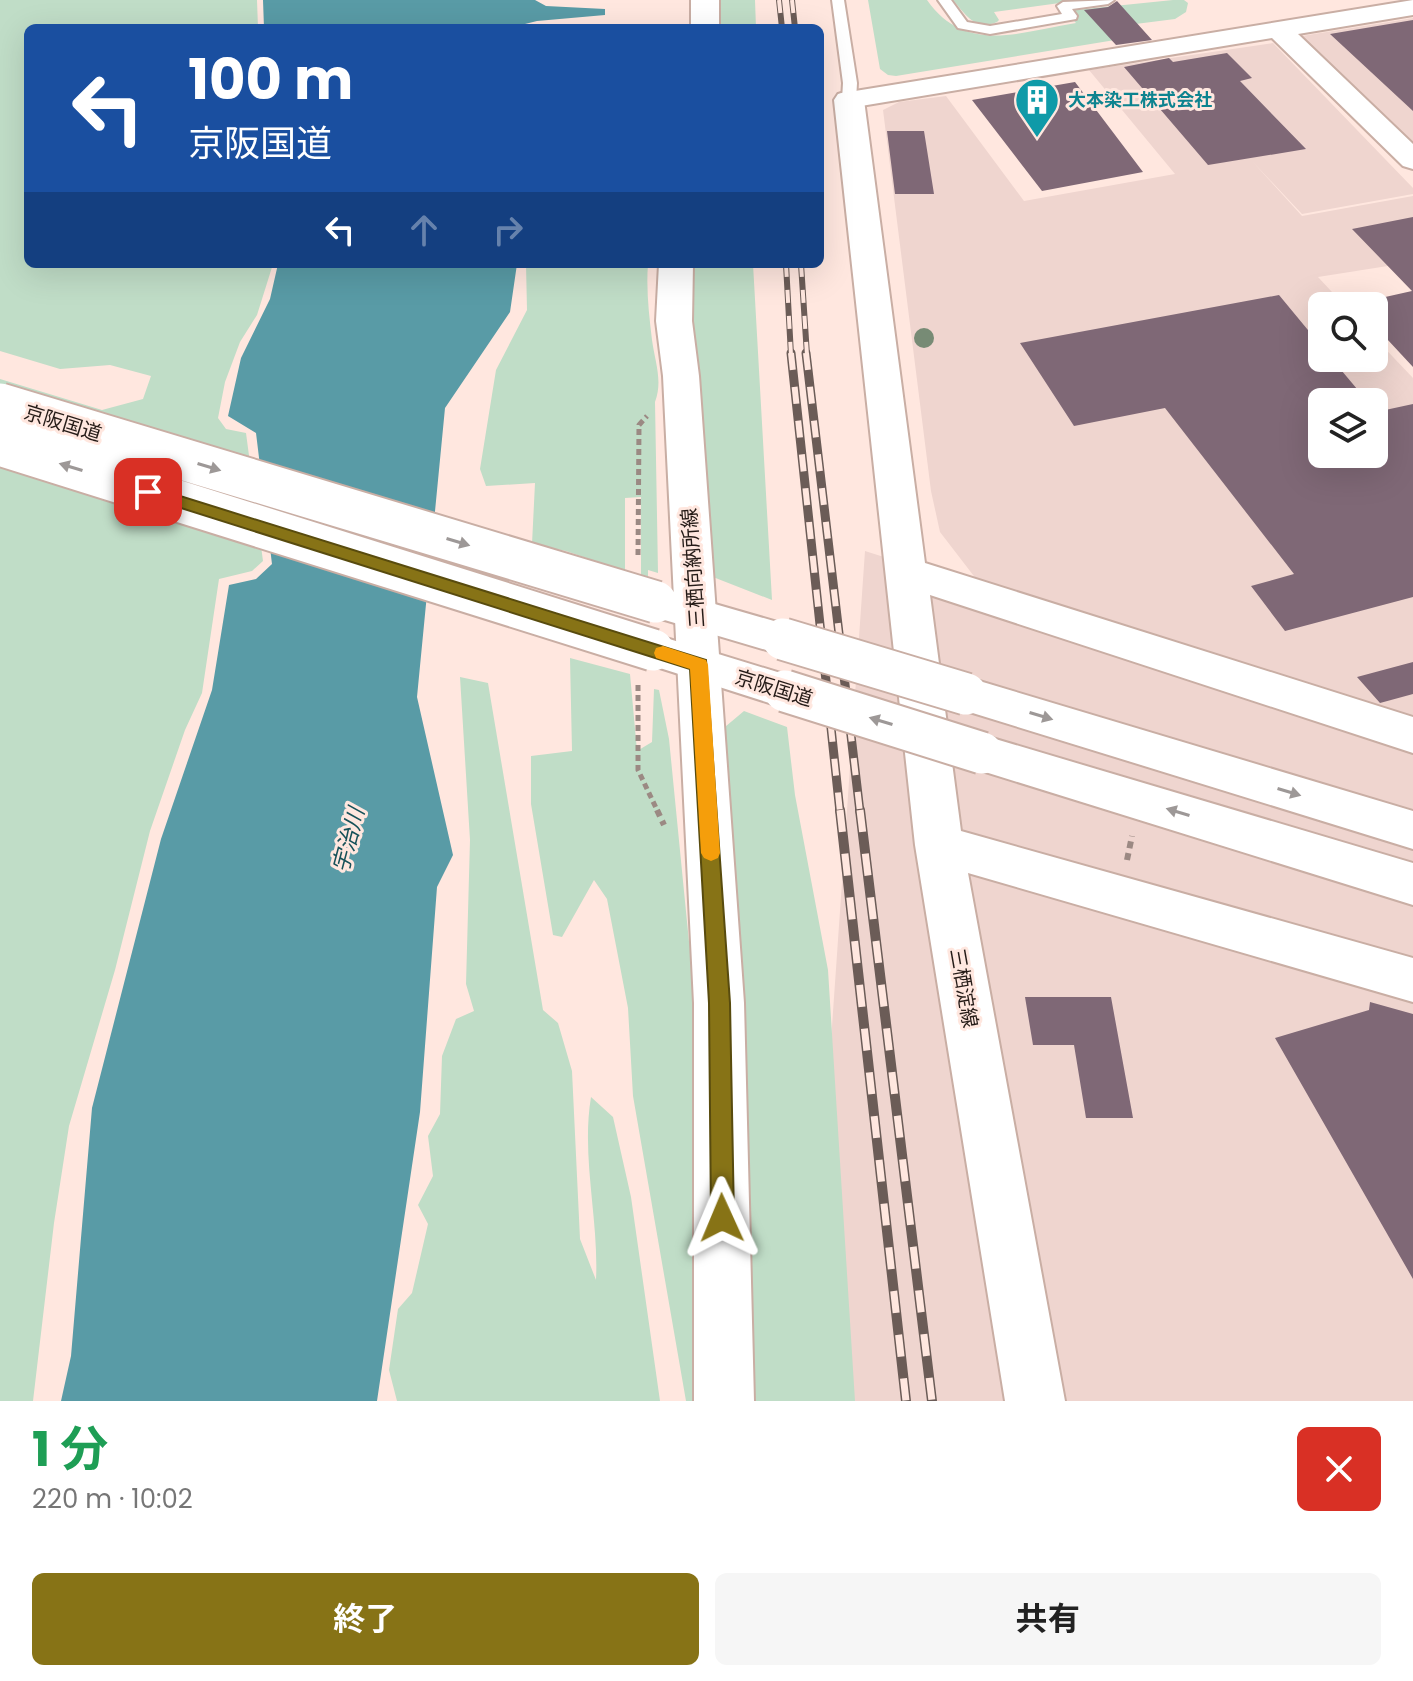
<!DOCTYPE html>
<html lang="ja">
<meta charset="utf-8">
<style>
body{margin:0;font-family:Poppins,"Noto Sans JP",sans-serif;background:#f6f6f6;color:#222;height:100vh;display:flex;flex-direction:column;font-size:30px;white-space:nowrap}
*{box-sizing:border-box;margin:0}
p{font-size:26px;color:#767676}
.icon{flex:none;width:44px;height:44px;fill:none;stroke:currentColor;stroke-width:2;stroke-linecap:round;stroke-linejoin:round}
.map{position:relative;height:1401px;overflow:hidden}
.sheet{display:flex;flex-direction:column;background:#fff;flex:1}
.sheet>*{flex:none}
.banner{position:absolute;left:24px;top:24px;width:800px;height:244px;border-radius:12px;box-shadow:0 8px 32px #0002;background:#1a4fa0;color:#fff;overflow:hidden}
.fabs{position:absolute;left:1308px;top:292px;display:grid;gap:16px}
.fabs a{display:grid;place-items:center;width:80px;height:80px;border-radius:12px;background:#fff;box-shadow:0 8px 32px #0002;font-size:40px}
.pin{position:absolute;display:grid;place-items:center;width:68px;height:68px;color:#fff;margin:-34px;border-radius:16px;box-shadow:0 4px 12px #0006}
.me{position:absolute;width:88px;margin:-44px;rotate:359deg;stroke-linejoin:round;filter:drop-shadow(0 0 6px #0008)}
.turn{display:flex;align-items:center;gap:28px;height:168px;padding:0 32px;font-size:36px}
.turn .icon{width:104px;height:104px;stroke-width:2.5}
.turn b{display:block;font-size:56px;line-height:68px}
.lanes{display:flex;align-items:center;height:76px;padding:0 32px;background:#0003;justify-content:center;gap:40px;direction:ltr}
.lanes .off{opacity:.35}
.round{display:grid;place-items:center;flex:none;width:84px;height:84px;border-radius:12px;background:#f6f6f6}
.summary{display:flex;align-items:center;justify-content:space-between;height:136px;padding:0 32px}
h1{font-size:48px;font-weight:700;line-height:60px;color:#1e9e55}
.primary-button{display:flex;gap:16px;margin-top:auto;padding:16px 32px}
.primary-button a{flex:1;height:92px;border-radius:12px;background:#877316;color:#fff;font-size:32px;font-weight:700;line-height:92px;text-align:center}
.primary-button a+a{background:#f6f6f6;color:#222}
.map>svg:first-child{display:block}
.industrial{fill:#efd5cf;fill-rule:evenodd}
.green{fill:#c0ddc7}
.water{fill:#599ba6}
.building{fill:#7f6876}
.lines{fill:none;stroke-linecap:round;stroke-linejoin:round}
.lane-casing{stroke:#c9aea4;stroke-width:4}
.street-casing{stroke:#c9aea4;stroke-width:4}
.secondary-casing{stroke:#c9aea4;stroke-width:4}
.highway-casing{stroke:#c9aea4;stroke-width:4}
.path-far1{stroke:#9b8983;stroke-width:5;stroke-dasharray:6 4;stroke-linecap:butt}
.path{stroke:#9b8983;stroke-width:6;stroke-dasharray:7 5;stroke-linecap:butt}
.lane{fill:#fff;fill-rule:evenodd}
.street{fill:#fff;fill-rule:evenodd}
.secondary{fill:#fff;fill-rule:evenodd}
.highway{fill:#fff;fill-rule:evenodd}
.rail-far2-casing{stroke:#6b5c57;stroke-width:6}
.rail-far1-casing{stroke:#6b5c57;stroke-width:9}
.rail-casing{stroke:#6b5c57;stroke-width:10}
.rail-far2{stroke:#ffe7df;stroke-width:4;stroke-dasharray:13;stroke-linecap:butt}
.rail-far1{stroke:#ffe7df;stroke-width:6;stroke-dasharray:17;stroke-linecap:butt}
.rail{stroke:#ffe7df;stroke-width:7;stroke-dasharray:22;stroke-linecap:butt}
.highway-bridge-casing{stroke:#c9aea4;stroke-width:45;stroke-linecap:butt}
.highway-bridge{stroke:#fff;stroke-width:41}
.tree{fill:#778b75}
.oneway{fill:#9d9897}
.route{fill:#877316;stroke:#584b0e;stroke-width:2}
.slow{fill:#f59e0b}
.labels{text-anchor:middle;stroke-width:6;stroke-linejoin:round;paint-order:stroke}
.far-culture-label{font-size:18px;font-weight:bold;fill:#0d838f;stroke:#ffe7df;text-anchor:start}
.street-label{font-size:20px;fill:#251b17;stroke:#ffe7df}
.water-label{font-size:22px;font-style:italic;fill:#165159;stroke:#ffe7df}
</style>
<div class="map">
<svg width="1413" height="1401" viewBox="0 0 1413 1401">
<rect width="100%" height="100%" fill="#ffe7df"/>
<!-- industrial -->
<path class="industrial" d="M1413 18V142L1302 36Z
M1273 43 1413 188V194L1302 214 1252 161 1302 216 1413 196V262L1318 277 1345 306H1322V358H1374V337L1413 378V717L980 584 940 532 931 491 883 110 899 102 946 96 1024 201 1175 174 1089 70ZM1322 402H1374V454H1322Z
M865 551 1413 726V1401H806Z"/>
<!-- green -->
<path class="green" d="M0 0H257L258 28H28V264H273L257 315 240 342 225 382 218 418 226 429 246 433 263 561 252 571 219 579 202 693 185 730 150 831 115 970 69 1126 54 1223 33 1401H0V379L102 410 143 399 151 376 110 365 60 369 0 351Z
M715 0H755L756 28H715Z
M868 0H927C966 55 1019 32 1076 23L1065 11 1173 0H1184L1188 3 1186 12 1175 19 1104 28 1115 40 896 76 888 75 880 69Z
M953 0H1066L1067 2 994 12 999 20 997 22C975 31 966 15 953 0Z
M526 264H648C646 289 649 315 652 340 655 362 663 381 655 402L658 573 648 570V577L641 576V497L625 498V571L566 551 532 544 535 483 486 486 480 469 496 370 527 310Z
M691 264H753L772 600 713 577 688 301Z
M570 658 630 674 637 751 652 742 654 689 659 690 669 739 689 942 694 946 711 1401H686L633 1096 628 1008 607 899 594 880 562 937 553 935 531 804V756L572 751Z
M460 677 488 683 543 1010 558 1023 572 1071 580 1239 596 1280C599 1219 581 1157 591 1097L613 1117 631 1197 660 1401H397L389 1370 398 1309 412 1293 428 1224 418 1205 433 1176 428 1136 440 1114 442 1056 456 1019 474 1011 466 984 470 840Z
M744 711 787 727 795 795 828 970 855 1401H741L719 732Z"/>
<!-- water -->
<path class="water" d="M263 0H535L546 6 605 9V15L537 21 509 28H264Z
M278 264H517L510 312 445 408 417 697 453 855 437 887 420 1112 377 1401H61L71 1356 92 1108 161 839 212 690 229 585 256 579 272 564 256 433 228 416 241 358 270 299Z"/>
<!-- building -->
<path class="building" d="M1117 1 1152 40 1116 45 1084 10 1108 7Z
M1413 20V111L1330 34Z
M1227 53 1252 78 1240 81 1306 149 1208 165 1124 67 1169 58 1173 62Z
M1075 82 1143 172 1042 191 972 100Z
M887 131H924L934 194H895Z
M1413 217V367L1374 325V306L1354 304 1412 291 1352 229Z
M1279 295 1322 347V358H1331L1368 402H1322V454H1374V409L1376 412 1413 404V597L1285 631 1251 586 1294 574 1165 408 1074 426 1020 343Z
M1413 662V694L1380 703 1357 677Z
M1025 997H1111L1133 1118H1086L1074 1045H1033Z
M1370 1002 1413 1014V1279L1275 1038 1369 1010Z"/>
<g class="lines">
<!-- lane casing -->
<g class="lane-casing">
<path id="lane" d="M832 0H844L857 83 856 100 849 104 842 100 843 83Z
M938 0H951L967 22 990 26 1062 14 1057 6 1063 2 1114 0 1108 4 1072 9 1077 16 1076 19 990 34 958 28Z"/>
</g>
<!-- street casing -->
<g class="street-casing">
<path id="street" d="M1413 0V15L1298 34 1413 144V169L1403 166 1272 38 849 108 839 106 835 100 839 94 849 92Z"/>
</g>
<!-- secondary casing -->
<g class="secondary-casing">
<path id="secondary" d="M691 0H719V28H691Z
M849 91 860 94 864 100 925 563 1413 717V753L930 595 961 831 1413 958V1002L968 873 1065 1401H1005L915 845 834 100 838 94Z
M659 264H693L692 321 699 376 744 1003 754 1401H694V1003L663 376 656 321Z"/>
</g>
<!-- highway casing -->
<g class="highway-casing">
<path id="highway" d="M656 587 798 628 804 639 798 650 783 655 641 613 635 602 641 591Z
M653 634 800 679 807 691 800 703 785 708 638 661 632 650 638 639Z
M966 677 1413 811V849L950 706 944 694 950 682Z
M982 735 1413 863V905L966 766 959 753 966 740Z"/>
</g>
<!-- path-far1 -->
<path class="path-far1" d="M638 555 639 425 647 416
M638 685V770L658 812"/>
<!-- path -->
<path class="path" d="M657 810 664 825
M1127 860 1132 836"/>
<!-- lane -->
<use href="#lane" class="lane"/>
<!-- street -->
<use href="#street" class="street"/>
<!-- secondary -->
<use href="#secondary" class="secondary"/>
<!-- highway -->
<use href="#highway" class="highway"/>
<!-- rail-far2 casing -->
<g class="rail-far2-casing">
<path id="rail-far2" d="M779 0 782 28
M792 0 795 28
M786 264 791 355
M801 264 807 355"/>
</g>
<!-- rail-far1 casing -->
<g class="rail-far1-casing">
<path id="rail-far1" d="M791 353 840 812
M806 353 860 812"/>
</g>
<!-- rail casing -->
<g class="rail-casing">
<path id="rail" d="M840 810 906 1401
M860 810 932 1401"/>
</g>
<!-- rail-far2 -->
<use href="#rail-far2" class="rail-far2"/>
<!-- rail-far1 -->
<use href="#rail-far1" class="rail-far1"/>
<!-- rail -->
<use href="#rail" class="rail"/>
<!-- highway-bridge casing -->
<g class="highway-bridge-casing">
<path id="highway-bridge" d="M0 404 656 602
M0 445 653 650
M783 639 966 694
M785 691 982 753"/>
</g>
<!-- highway-bridge -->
<use href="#highway-bridge" class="highway-bridge"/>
</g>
<!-- trees -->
<circle class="tree" cx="924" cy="338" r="10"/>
<!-- one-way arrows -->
<defs><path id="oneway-solid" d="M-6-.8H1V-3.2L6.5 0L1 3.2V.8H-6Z" transform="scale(2)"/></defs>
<g class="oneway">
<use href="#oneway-solid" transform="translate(71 467) rotate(-163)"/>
<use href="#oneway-solid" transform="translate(209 467) rotate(17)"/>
<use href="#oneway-solid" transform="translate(458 542) rotate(17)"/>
<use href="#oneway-solid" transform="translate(1041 716) rotate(17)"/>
<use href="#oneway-solid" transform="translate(881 721) rotate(-163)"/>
<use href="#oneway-solid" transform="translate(1289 792) rotate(17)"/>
<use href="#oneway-solid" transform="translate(1178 812) rotate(-163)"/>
</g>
<!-- route -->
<path class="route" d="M148 486 706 660 730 1003 734 1218 731 1226 722 1230 714 1226 711 1218 709 1003 690 669 143 496 140 492Z"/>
<!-- slow -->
<path class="slow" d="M663 646 706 660 708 665 720 853 718 858 711 861 704 858 701 853 690 669 656 658 654 653 656 648Z"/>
<!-- icons -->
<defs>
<g id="building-pin" transform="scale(2.3)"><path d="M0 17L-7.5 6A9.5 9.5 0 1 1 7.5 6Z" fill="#0f9aa8" stroke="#ffe7df"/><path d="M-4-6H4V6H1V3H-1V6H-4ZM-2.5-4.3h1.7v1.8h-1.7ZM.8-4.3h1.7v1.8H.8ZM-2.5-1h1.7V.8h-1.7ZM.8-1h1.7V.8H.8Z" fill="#fff"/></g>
</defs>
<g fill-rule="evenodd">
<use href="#building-pin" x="1037" y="100"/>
</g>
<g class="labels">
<!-- far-culture labels -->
<g class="far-culture-label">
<text x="1068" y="106">大本染工株式会社</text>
</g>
<!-- street labels -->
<g class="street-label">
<text transform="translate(63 423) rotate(17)" y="7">京阪国道</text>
<text transform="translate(693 568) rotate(-94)" y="7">三栖向納所線</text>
<text transform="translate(774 688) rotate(17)" y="7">京阪国道</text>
<text transform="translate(964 988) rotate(80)" y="7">三栖淀線</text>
</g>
<!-- water labels -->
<g class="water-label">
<text transform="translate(348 840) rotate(-75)" y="8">宇治川</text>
</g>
</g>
</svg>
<div class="fabs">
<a><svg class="icon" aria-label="search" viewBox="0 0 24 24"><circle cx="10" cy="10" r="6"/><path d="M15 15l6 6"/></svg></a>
<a><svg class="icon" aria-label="layers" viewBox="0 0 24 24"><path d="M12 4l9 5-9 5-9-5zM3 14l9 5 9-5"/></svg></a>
</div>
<div class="pin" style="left:148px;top:492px;background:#d93025"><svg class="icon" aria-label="arrive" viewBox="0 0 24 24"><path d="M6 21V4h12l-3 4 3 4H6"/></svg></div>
<svg class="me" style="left:722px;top:1218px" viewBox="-20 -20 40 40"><path d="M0-17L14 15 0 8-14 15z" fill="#877316" stroke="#fff" stroke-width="4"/></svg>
<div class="banner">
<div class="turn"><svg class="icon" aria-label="left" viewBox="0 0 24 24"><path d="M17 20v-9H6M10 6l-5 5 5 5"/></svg><div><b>100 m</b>京阪国道</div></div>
<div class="lanes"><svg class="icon" aria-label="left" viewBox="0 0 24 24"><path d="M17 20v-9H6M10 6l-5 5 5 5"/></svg><svg class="icon off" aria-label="ahead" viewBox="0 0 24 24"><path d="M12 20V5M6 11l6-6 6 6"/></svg><svg class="icon off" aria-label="right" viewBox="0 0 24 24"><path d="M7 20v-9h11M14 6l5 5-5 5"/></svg></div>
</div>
</div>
<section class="sheet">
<div class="summary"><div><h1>1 分</h1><p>220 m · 10:02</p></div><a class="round" style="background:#d93025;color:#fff"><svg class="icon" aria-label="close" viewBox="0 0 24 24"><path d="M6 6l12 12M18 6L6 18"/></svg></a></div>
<div class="primary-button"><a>終了</a><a>共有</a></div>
</section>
